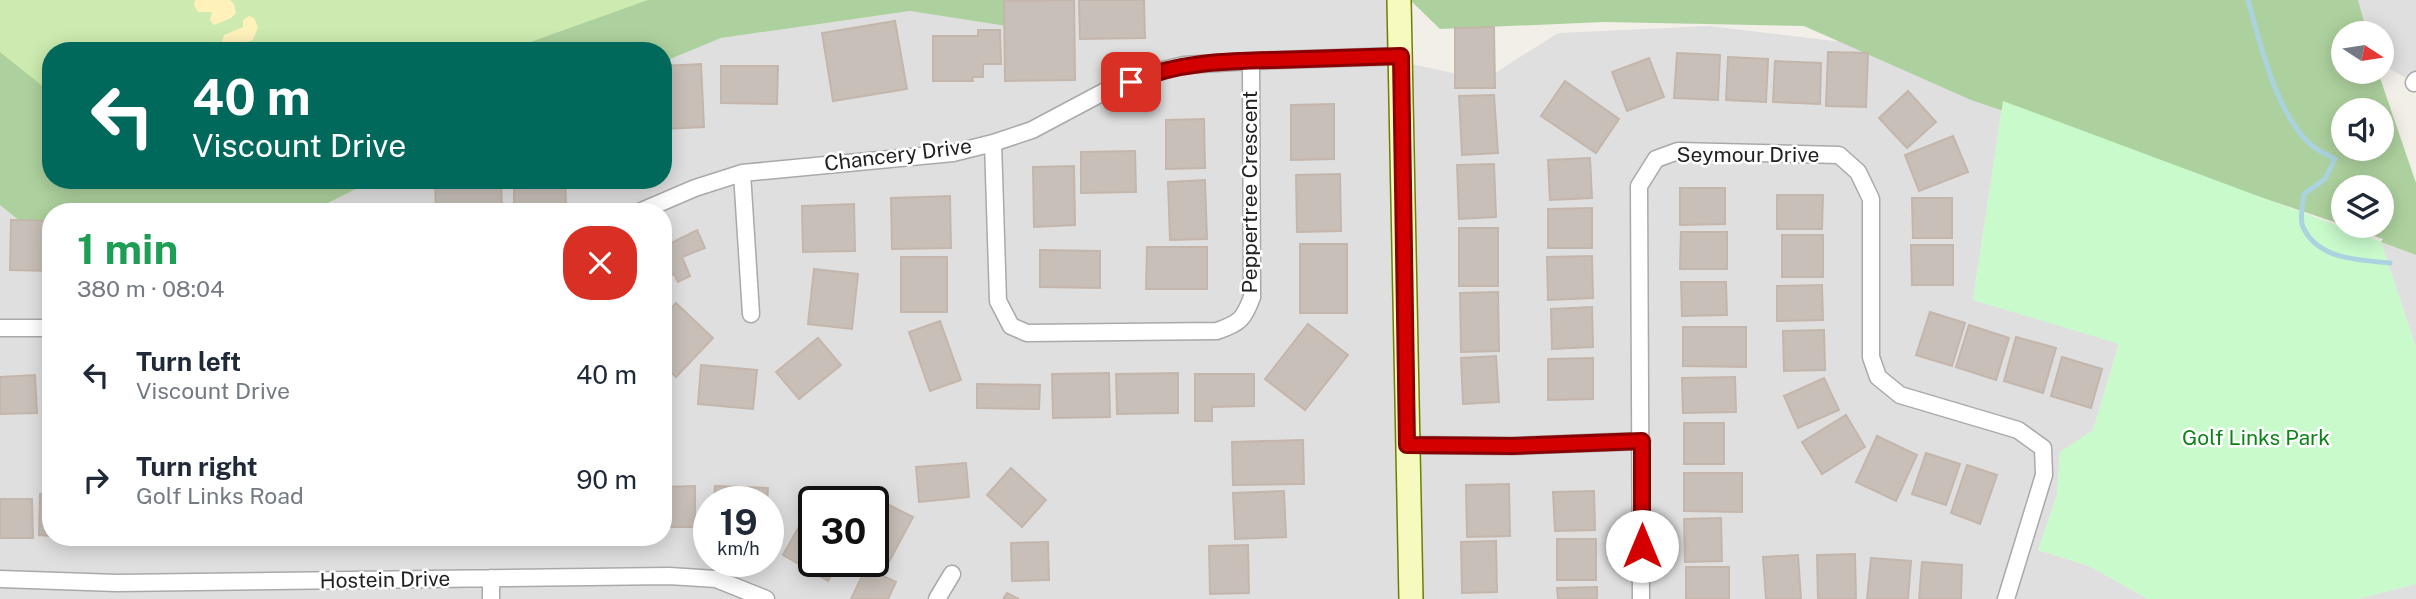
<!DOCTYPE html>
<meta charset="utf-8">
<style>
body{margin:0;font-family:"Public Sans",sans-serif;background:#f2f2f3;color:#1f2937;height:100vh;display:flex;flex-direction:column;font-size:26px;white-space:nowrap}
*{box-sizing:border-box;margin:0}
p{font-size:23px;color:#747a83}
.icon{flex:none;width:38px;height:38px;fill:none;stroke:currentColor;stroke-width:2;stroke-linecap:round;stroke-linejoin:round}
.map{position:relative;flex:1;overflow:hidden}
.drawer{position:absolute;left:42px;top:203px;width:630px;height:343px;display:flex;flex-direction:column;background:#fff;border-radius:28px;box-shadow:0 4px 18px #0003}
.drawer>*{flex:none}
.top-card{position:absolute;left:42px;top:42px;width:630px;height:147px;border-radius:28px;box-shadow:0 4px 18px #0003;background:#00695c;color:#fff;overflow:hidden}
.needle{width:46px;rotate:102deg}
.fabs{position:absolute;left:2331px;top:21px;display:grid;gap:14px}
.fabs a{display:grid;place-items:center;width:63px;height:63px;border-radius:50%;background:#fff;box-shadow:0 4px 18px #0003;font-size:35px}
.speed{position:absolute;left:693px;top:486px;display:flex;gap:14px;font-size:35px;font-weight:700;text-align:center}
.speed>*{display:grid;place-content:center;width:91px;height:91px;border-radius:50%;background:#fff;box-shadow:0 4px 18px #0003;line-height:1}
.speed small{font-size:18px;font-weight:400}
.speed .limit{border:4px solid #111;border-radius:10px;background:#fff;color:#111}
.pin{position:absolute;display:grid;place-items:center;width:60px;height:60px;color:#fff;margin:-30px;border-radius:14px;box-shadow:0 4px 10px #0006}
.me{position:absolute;width:77px;margin:-38px;rotate:0deg;stroke-linejoin:round;filter:drop-shadow(0 0 5px #0008)}
.turn{display:flex;align-items:center;gap:24px;height:147px;padding:0 35px;font-size:32px}
.turn .icon{width:91px;height:91px;stroke-width:2.5}
.turn b{display:block;font-size:49px;line-height:60px}
.round{display:grid;place-items:center;flex:none;width:74px;height:74px;border-radius:28px;background:#f2f2f3}
.overview{display:flex;align-items:center;justify-content:space-between;height:119px;padding:0 35px}
h1{font-size:42px;font-weight:700;line-height:52px;color:#1e9e55}
ul{padding:0;list-style:none}
li{display:flex;align-items:center;gap:21px;height:105px;padding:0 35px}
li div{flex:1}
li b{display:block;font-size:26px}
li em{font-style:normal}
.map>svg:first-child{display:block}
.residential{fill:#e0dfdf;fill-rule:evenodd}
.grass{fill:#cdebb0}
.forest{fill:#add19e;fill-rule:evenodd}
.sand{fill:#fff1ba}
.park{fill:#c8facc}
.lines{fill:none;stroke-linecap:round;stroke-linejoin:round}
.stream{stroke:#aad3df;stroke-width:5}
.building{fill:#c7bfb8;stroke:#c4b6ab;stroke-width:2}
.minor-casing{stroke:#a9a9a9;stroke-width:19}
.secondary-casing{stroke:#707d05;stroke-width:26}
.minor{stroke:#fff;stroke-width:16}
.secondary{stroke:#f7fabf;stroke-width:23}
.route-casing{stroke:#8a0000;stroke-width:18}
.route{stroke:#d40000;stroke-width:12}
.labels{text-anchor:middle;stroke-width:5;stroke-linejoin:round;paint-order:stroke}
.street-label{font-size:21px;fill:#222;stroke:#fff}
.park-label{font-size:21px;fill:#0c8416;stroke:#fff}
</style>
<div class="map">
<svg width="2416" height="599" viewBox="0 0 2416 599">
<rect width="100%" height="100%" fill="#f2efe9"/>
<!-- residential -->
<path class="residential" d="M1064 0H1404L1407 63 1484 80 1558 33 1709 26 1987 59 2003 101 1973 300 2119 343 2093 430 2060 453 2057 495 2038 550 2089 566 2148 599H0V205L37 235 51 239V537H663V212H310L374 180H663V62L721 38 910 11 1006 26ZM709 502H768V562H709ZM814 502H873V562H814Z
M2357 0H2416V84L2382 64V33H2367Z
M2381 242 2416 255V348Z
M2416 584V599H2357Z"/>
<!-- grass -->
<path class="grass" d="M0 0H868L613 51H51V180L239 212 0 194Z"/>
<!-- forest -->
<path class="forest" d="M648 0H1064L1006 26 910 11 721 38 663 62V51H505Z
M1410 0H2358L2367 33H2343V72H2378L2416 183V255L2381 242 2383 239 2345 226H2382V187H2343V225L1971 100 1804 26 1604 22 1440 29ZM2343 110H2382V149H2343Z
M0 52 51 93V180H374L310 212H51V237L37 235 0 205Z"/>
<!-- sand -->
<path class="sand" d="M195 0H230L234 4 236 13 231 18 214 25 210 20 212 12H198L194 5Z
M249 16 254 18 258 27 253 40 232 47 225 46 222 41 224 35 243 27V20Z"/>
<!-- park -->
<path class="park" d="M2003 101 2381 242 2416 348V584L2357 599H2148L2089 566 2038 550 2057 495 2060 452 2093 430 2119 344 1973 300Z"/>
<g class="lines">
<!-- stream -->
<path class="stream" d="M2248 0C2260 43 2278 121 2315 148 2321 152 2328 155 2335 159L2325 179 2304 194C2303 203 2299 218 2303 227 2318 260 2360 260 2390 263"/>
</g>
<!-- building -->
<path class="building" d="M1074 0 1075 80 1005 81 1004 1Z
M1079 0H1144L1145 38 1080 39Z
M895 21 907 89 833 101 822 33Z
M1494 27 1495 88H1455V28Z
M978 30H1000L1001 64H983V77H972L973 81H933V36H978Z
M1828 52 1868 53 1866 107 1826 106Z
M1677 53 1720 55 1718 100 1674 98Z
M1728 57 1768 59 1766 102 1726 100Z
M1649 58 1664 97 1627 111 1612 72Z
M1775 61 1821 63 1820 104 1773 102Z
M701 64 704 127 663 129V66Z
M721 66H778L777 104 721 103Z
M1565 81 1619 119 1596 153 1541 116Z
M1908 91 1936 122 1907 148 1879 118Z
M1494 95 1498 153 1462 155 1459 96Z
M1334 104V159L1291 160V105Z
M1204 119 1205 168 1166 169V120Z
M1953 136 1968 172 1919 191 1905 155Z
M1135 151 1136 192 1081 193V152Z
M1590 158 1592 198 1550 200 1548 160Z
M1494 164 1496 217 1459 219 1457 165Z
M1074 166 1075 225 1034 227 1033 167Z
M1340 174 1341 231 1297 232 1296 175Z
M435 180H501L502 212H436Z
M514 180H565L566 204 514 206Z
M1205 180 1207 239 1170 240 1168 182Z
M1680 188H1725V224L1680 225Z
M1777 195H1823L1822 229H1777Z
M950 196 951 248 892 249 891 198Z
M1912 198H1952V238H1913Z
M854 204 855 251 803 252 802 206Z
M1592 208V248H1548V209Z
M11 220 51 221V271L10 270Z
M1459 228H1498V286H1459Z
M697 230 705 248 682 257 690 276 678 282 674 274 663 279V247Z
M1681 232H1727V269H1680Z
M1782 235H1823V277H1782Z
M1300 244H1347V313H1300Z
M1911 245H1953V285H1912Z
M1147 247H1207V289H1146Z
M1040 250 1100 251V288L1040 287Z
M1592 256 1593 298 1548 300 1547 257Z
M901 257H947V312H901Z
M814 269 858 274 852 329 808 324Z
M1681 282H1726L1727 315 1682 316Z
M1822 285 1823 320 1777 321V286Z
M1498 292 1499 351 1461 352 1460 293Z
M676 303 713 338 676 377 663 365V317Z
M1592 307 1593 347 1552 349 1551 309Z
M1930 312 1965 323 1952 366 1916 355Z
M940 321 961 380 930 391 909 332Z
M1308 324 1348 355 1305 410 1265 379Z
M1969 325 2009 338 1996 380 1956 367Z
M1683 327H1746V367L1683 366Z
M1824 330 1825 370 1784 371 1783 331Z
M2016 337 2056 348 2043 393 2004 381Z
M818 338 841 365 799 399 776 372Z
M1496 356 1499 402 1463 404 1461 358Z
M2062 357 2102 369 2091 408 2051 396Z
M1593 358V399L1548 400V359Z
M701 365 757 370 753 409 698 404Z
M1109 373 1110 417 1053 418 1052 374Z
M1178 373V413L1117 414 1116 374Z
M1195 374H1254V406L1212 407V421H1195Z
M35 375 37 413 0 414V377Z
M1735 377 1736 412 1683 413 1682 378Z
M1824 378 1839 410 1798 428 1784 396Z
M977 384 1040 385 1039 409 977 408Z
M1846 415 1865 447 1822 474 1802 442Z
M1684 423H1724V464H1684Z
M1877 436 1917 455 1896 501 1856 482Z
M1303 440 1304 484 1233 485 1232 442Z
M1926 453 1960 464 1946 505 1912 494Z
M966 463 969 497 919 502 916 467Z
M1967 465 1997 475 1980 524 1951 513Z
M1011 468 1046 500 1022 527 987 495Z
M1684 473H1742V512L1684 511Z
M1509 484 1510 536 1467 537 1466 485Z
M695 486V527H663V487Z
M715 486 768 488 767 502H714Z
M1284 491 1286 537 1235 539 1233 493Z
M1594 491 1595 530 1555 531 1553 492Z
M40 494H51V536L39 535Z
M0 499H32L33 538H0Z
M889 505 913 517 889 562 873 554V537Z
M805 516 814 521V562H839L828 581 783 555Z
M1721 518 1722 561 1685 562 1684 519Z
M1557 539H1596V580H1557Z
M1496 541 1497 592 1462 593 1461 542Z
M1048 542 1049 580 1012 581 1011 543Z
M1248 545 1249 593 1210 594 1209 546Z
M1855 554 1856 599H1818L1817 555Z
M1798 555 1801 599H1766L1763 557Z
M1871 558 1911 561 1908 599H1867Z
M1922 562 1962 565 1961 599H1919Z
M1686 567H1729V599H1686Z
M866 568 896 582 888 599H851Z
M1597 587V599H1558L1557 588Z
M1007 593 1019 599H1003Z"/>
<g class="lines">
<!-- minor casing -->
<g class="minor-casing">
<path id="minor" d="M2414 83 2416 80
M993 143 998 301 1011 326 1027 333 1217 331C1240 323 1244 319 1252 297L1251 61
M742 173 751 314
M639 212 695 188 742 173 953 153 993 143 1032 130 1111 88 1150 73 1184 65 1251 61 1401 56
M0 328H51
M1407 445 1512 446 1642 441
M491 578V599
M0 579 117 583 669 576 716 579 766 599
M937 599 952 574
M1641 599 1639 186 1656 159 1678 151 1839 155 1858 172 1871 199V357L1878 377 1900 395 2018 430 2043 448 2044 475 2006 599"/>
</g>
<!-- secondary casing -->
<g class="secondary-casing">
<path id="secondary" d="M1399 0 1411 599"/>
</g>
<!-- minor -->
<use href="#minor" class="minor"/>
<!-- secondary -->
<use href="#secondary" class="secondary"/>
</g>
<g class="lines">
<!-- route casing -->
<g class="route-casing">
<path id="route" d="M1131 82C1177 62 1226 61 1275 60 1317 59 1359 57 1401 56L1407 445 1512 446 1642 441V546"/>
</g>
<!-- route -->
<use href="#route" class="route"/>
</g>
<g class="labels">
<!-- street labels -->
<g class="street-label">
<text transform="translate(898 155) rotate(-7)" y="7">Chancery Drive</text>
<text x="1748" y="162">Seymour Drive</text>
<text transform="translate(1250 192) rotate(-90)" y="7">Peppertree Crescent</text>
<text transform="translate(385 580) rotate(-1)" y="7">Hostein Drive</text>
</g>
<!-- park labels -->
<g class="park-label">
<text x="2256" y="445">Golf Links Park</text>
</g>
</g>
</svg>
<div class="fabs">
<a><svg class="needle" viewBox="-14 -14 28 28"><path d="M0-13l5 13h-10z" fill="#e53935"/><path d="M0 13l5-13h-10z" fill="#747a83"/></svg></a>
<a><svg class="icon" aria-label="sound" viewBox="0 0 24 24"><path d="M4 9h4l5-4v14l-5-4H4zM17 9q2 3 0 6"/></svg></a>
<a><svg class="icon" aria-label="layers" viewBox="0 0 24 24"><path d="M12 4l9 5-9 5-9-5zM3 14l9 5 9-5"/></svg></a>
</div>
<div class="speed"><div>19<small>km/h</small></div><div class="limit">30</div></div>
<div class="pin" style="left:1131px;top:82px;background:#d93025"><svg class="icon" aria-label="arrive" viewBox="0 0 24 24"><path d="M6 21V4h12l-3 4 3 4H6"/></svg></div>
<svg class="me" style="left:1642px;top:546px" viewBox="-20 -20 40 40"><circle r="19" fill="#fff"/><path d="M0-13L10 11 0 6-10 11z" fill="#d40000"/></svg>
<div class="top-card">
<div class="turn"><svg class="icon" aria-label="left" viewBox="0 0 24 24"><path d="M17 20v-9H6M10 6l-5 5 5 5"/></svg><div><b>40 m</b>Viscount Drive</div></div>
</div>
<section class="drawer">
<div class="overview"><div><h1>1 min</h1><p>380 m · 08:04</p></div><a class="round" style="background:#d93025;color:#fff"><svg class="icon" aria-label="close" viewBox="0 0 24 24"><path d="M6 6l12 12M18 6L6 18"/></svg></a></div>
<ul>
<li><svg class="icon" aria-label="left" viewBox="0 0 24 24"><path d="M17 20v-9H6M10 6l-5 5 5 5"/></svg><div><b>Turn left</b><p>Viscount Drive</p></div><em>40 m</em></li>
<li><svg class="icon" aria-label="right" viewBox="0 0 24 24"><path d="M7 20v-9h11M14 6l5 5-5 5"/></svg><div><b>Turn right</b><p>Golf Links Road</p></div><em>90 m</em></li>
</ul>
</section>
</div>
